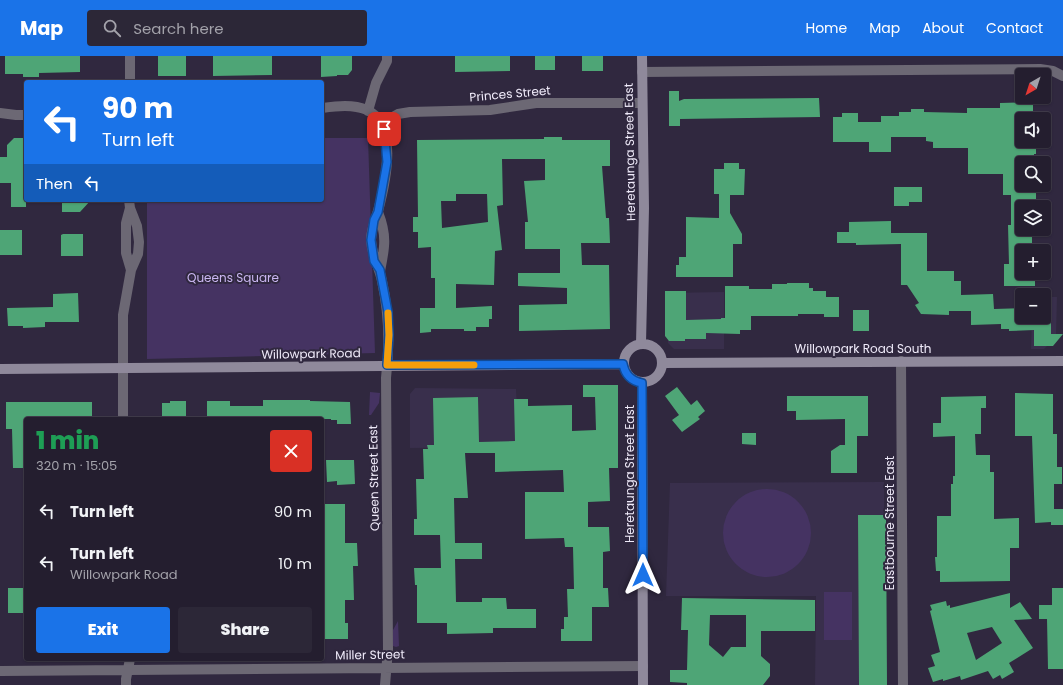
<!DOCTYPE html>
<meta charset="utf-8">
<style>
body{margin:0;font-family:Poppins,sans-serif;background:#2c2737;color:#f1f3f6;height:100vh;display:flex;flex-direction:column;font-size:15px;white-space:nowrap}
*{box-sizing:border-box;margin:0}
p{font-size:13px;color:#a3a2aa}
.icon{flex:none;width:22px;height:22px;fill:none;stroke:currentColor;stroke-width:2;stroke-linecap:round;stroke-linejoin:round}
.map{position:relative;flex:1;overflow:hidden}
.drawer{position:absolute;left:24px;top:361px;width:300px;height:244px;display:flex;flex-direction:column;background:#241e2f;border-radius:4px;box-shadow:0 1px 3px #0004,0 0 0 1px #413c4b}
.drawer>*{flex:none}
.top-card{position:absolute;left:24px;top:24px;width:300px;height:122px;border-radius:4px;box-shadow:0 1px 3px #0004,0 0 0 1px #413c4b;background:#1a73e8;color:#fff;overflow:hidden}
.needle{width:26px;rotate:219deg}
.tools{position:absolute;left:1015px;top:12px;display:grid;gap:8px}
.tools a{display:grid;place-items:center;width:36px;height:36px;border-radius:4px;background:#241e2f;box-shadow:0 1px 3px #0004,0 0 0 1px #413c4b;font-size:20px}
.pin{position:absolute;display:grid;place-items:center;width:34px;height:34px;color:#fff;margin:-17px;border-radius:8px;box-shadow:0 2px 6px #0006}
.me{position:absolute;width:44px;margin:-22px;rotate:0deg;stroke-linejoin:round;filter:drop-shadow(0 0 3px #0008)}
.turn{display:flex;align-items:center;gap:14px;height:84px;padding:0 12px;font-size:18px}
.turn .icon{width:52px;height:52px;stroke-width:2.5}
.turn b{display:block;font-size:28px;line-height:34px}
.then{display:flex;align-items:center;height:38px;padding:0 12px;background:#0003;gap:8px;font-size:15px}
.round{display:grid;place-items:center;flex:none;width:42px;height:42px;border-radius:4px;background:#2c2737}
.head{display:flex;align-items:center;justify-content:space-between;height:68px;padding:0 12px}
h1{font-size:24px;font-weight:800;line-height:30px;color:#1e9e55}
.cta{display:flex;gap:8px;margin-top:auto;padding:8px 12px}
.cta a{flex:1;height:46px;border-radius:4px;background:#1a73e8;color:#fff;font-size:16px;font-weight:800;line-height:46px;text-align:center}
.cta a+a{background:#2c2737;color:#f1f3f6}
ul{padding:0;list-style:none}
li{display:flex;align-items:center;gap:12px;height:52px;padding:0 12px}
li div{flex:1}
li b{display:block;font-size:15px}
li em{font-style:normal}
header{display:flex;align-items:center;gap:24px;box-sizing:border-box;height:56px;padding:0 20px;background:#1a73e8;color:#fff}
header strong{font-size:19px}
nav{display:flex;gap:22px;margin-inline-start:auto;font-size:14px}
.search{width:280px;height:36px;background:#2c2737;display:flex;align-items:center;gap:10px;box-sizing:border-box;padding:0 14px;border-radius:4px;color:#a3a2aa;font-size:15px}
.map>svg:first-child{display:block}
.built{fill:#392f4c}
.green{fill:#453362}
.building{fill:#4ea576;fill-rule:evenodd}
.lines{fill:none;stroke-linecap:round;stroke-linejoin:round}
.minor{stroke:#6c6874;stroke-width:10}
.secondary{stroke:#8f899b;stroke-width:10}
.route-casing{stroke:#114b97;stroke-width:10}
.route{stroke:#1a73e8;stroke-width:7}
.slow{stroke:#f59e0b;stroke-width:7}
.labels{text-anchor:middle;stroke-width:4;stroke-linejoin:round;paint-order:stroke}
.street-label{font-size:12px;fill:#efeaf9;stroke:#30283f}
.park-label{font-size:12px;fill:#cab6f1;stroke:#30283f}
</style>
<header>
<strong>Map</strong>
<div class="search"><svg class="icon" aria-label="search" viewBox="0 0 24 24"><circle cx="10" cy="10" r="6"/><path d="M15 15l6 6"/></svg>Search here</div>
<nav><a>Home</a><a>Map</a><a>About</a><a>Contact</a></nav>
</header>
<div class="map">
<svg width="1063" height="629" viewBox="0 0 1063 629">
<rect width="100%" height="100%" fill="#30283f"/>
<!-- built -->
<path class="built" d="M724 236V293H674L668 287V237Z
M1044 241H1057L1056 281 1044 293H1031L1032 261H1044Z
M415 332 516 333 519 391 410 392V338Z
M884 426V629H815L816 540H666L670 427Z"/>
<!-- green -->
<path class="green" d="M322 82H368L375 297 147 303V144H322Z
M370 336 380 337 379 347 371 359H369Z
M723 477a44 44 0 1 1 88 0a44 44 0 1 1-88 0Z
M824 536H852V584H824Z
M398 565 399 590 396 591 393 590V574Z"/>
<!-- building -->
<path class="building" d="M5 0H80V16L39 17V21H23V18H5Z
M158 0H186V20H158Z
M213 0H272V19L213 20Z
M321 0H352V14L348 19H337V20L321 21Z
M455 0H510V15L455 16Z
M535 0H555V14H535Z
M582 0H603V15H582Z
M669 35H679V45L684 43 819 42 820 61 680 63V70H669Z
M1033 46V63H1022V86H1036V98H1034V107H1022V129H1036V148H1023L1024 151H1022V173H1032V191H1022V217H1035V230H1004V208H1009L1008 169H1011V139H1003V118H968V92H933V86L926 85V81H891V96H869V86H833V61H842V57H858V66H881V60H899V56H911V53H924V56L967 57V52H1000V47Z
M544 81H562V84H610V110H602L606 162H609L610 187H581L582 209H609L610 273 519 275V249L567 248V232L518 230V217H560V193H525V166H528L524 125 545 124V103H502L503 149 497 150 502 194 495 195 494 229 456 228V252L492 250V263H489V271H476V275H464V273H431V276L420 277V252H435V222H431V191L418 192V176H413V161H418L417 84 544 83ZM456 138H487L488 166 442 172 441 145H456Z
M14 82H26V106H24V132H26V151H11V127H0V101H7V89Z
M724 107H739V113H745L744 139H730V157L742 178V188H733V221H676V209H679V201H686V161L719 162V138H714V113H724Z
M894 131H922V146H909V150H894Z
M62 144H91L80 156H62Z
M891 165V177H927V215H954V225H961V239L993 238 994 253 1022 252V261H1051V278H1063L1053 290H1034V274L1009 275V273H1001V268L971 269V255H949V259L921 258 915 249 919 247 907 229H901V188L856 189V187H837V176H849V166Z
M0 174H22V199H0Z
M63 178H83V200H61V179Z
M787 227H809V232H813V235H826V241H839V261H824V258H798V260H751V274H740V278L706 277V283H685V285H669L665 280V235H686V264L721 263V262H725V230H749V233H772V228H787Z
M78 237 79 266H45V271L23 272V270H8L7 252 53 251V238Z
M853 254H869V275H853Z
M583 329H618V412H609L610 445 588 446V471H609L610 495 603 496V532H608L609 551H592V585H561V573H564V561H568L567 533H574L573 491H565L564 482 525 483V436H564L563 414 495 416V397H465L468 442H454L455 487H482V503H455L456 546H482V542H506L507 553H536V572H493V577L447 578V567H417V529H415L414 512H441L440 479H414V463H417L416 423H424L423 393H428L427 389H434L433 342 478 341 479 386 515 385 514 343H528V350L572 349V375L596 374 595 341H583Z
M677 331 691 349 697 344 705 355 698 361 700 363 682 376 672 364 679 359 665 340Z
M1015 337 1053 338V378H1057V411H1062V428H1054V453H1063V469H1051V466L1035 467 1032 380H1015Z
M787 340H868V380H857V417H831V395L840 389H845V363L796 364V355H787Z
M986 340V352H981V378H975L976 399H990V416H994V463L1019 462V492H1010V525L940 526V515H936L935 501H937V460H951V428H953V420H955V380L933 381V367H941V341Z
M263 344H310V345L350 346 351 368H337V364H331V363H207V345H230V350H263Z
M170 345H186V363H162V347H170Z
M6 346H92V363H26V412H13L12 373H6Z
M742 377H756V389L742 388Z
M326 404H354L355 428 337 429V425L327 426Z
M322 448H345V487H357L358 510H353L354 544H345V567H348V583H322Z
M858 459H886L887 629H859Z
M8 532H25L26 557H8Z
M1052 532H1063V613H1048L1047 563H1039V549H1052Z
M1010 537V552L1020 546 1032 563 1014 564 1033 592 1009 607 1014 616 1002 623 1000 619 993 623 988 615 961 624 960 620 943 625V623L933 626 928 612 935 610 931 599 940 596 930 555 932 554 930 549 946 545 947 550 950 549V552ZM992 571 1002 587 976 604 967 577Z
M682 542 815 544V575H761V600L770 608V620L763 629H687V627L670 626V614H687L688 574H681ZM710 559H746V591H731L723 601 709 589Z"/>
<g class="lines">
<!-- minor -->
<path class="minor" d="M130 0V26
M642 16 1040 13 1053 15 1063 20
M322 52C337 50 353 48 367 54 399 68 385 129 378 155 375 165 371 174 371 184 372 201 379 210 382 225 389 257 390 289 386 322L388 593 385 629
M368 55 376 27 387 5V0
M0 57 16 59H26
M382 67 398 58 410 56 490 54 536 47H642
M130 152 126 167V197L131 214
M378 156C387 179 385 191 380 215
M901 305 903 629
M123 363V259L131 214 138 198 139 186 137 170 130 152 129 144
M0 615 643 610
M126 629V623L130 603"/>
<!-- secondary -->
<path class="secondary" d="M624 307a19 19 0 1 1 38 0a19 19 0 1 1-38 0Z
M641 288 644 152 642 0
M662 307 1063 305
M0 313 623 308
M642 327 643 629"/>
</g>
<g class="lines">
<!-- route casing -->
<g class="route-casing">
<path id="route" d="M384 73 387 106 378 156 374 164 371 184 374 205 380 214 388 256 389 279 387 309 623 308C625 319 631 325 642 327L643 519"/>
</g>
<!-- route -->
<use href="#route" class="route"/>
<!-- slow -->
<path class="slow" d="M388 257 389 279 387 309H474"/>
</g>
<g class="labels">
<!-- street labels -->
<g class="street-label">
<text transform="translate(510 38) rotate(-5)" y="4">Princes Street</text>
<text transform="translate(630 96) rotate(-91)" y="4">Heretaunga Street East</text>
<text x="863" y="297">Willowpark Road South</text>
<text transform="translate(311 298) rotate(-1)" y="4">Willowpark Road</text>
<text transform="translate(630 418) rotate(-90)" y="4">Heretaunga Street East</text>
<text transform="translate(374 422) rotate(-91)" y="4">Queen Street East</text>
<text transform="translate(890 467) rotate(-90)" y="4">Eastbourne Street East</text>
<text transform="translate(370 599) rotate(-1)" y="4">Miller Street</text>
</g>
<!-- park labels -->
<g class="park-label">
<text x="233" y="226">Queens Square</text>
</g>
</g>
</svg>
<div class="tools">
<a><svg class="needle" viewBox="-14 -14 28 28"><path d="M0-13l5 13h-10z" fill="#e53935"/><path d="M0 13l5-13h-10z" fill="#a3a2aa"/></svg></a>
<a><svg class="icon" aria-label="sound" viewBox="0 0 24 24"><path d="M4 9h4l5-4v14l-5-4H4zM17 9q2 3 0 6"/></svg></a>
<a><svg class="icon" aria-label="search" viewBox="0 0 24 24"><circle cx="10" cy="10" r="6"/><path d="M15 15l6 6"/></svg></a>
<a><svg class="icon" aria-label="layers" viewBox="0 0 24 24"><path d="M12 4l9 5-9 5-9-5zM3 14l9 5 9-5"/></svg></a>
<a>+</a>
<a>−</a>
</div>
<div class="pin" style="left:384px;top:73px;background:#d93025"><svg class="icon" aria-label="arrive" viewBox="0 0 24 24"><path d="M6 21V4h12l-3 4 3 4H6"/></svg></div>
<svg class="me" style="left:643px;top:519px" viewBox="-20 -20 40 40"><path d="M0-17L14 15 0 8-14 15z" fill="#1a73e8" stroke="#fff" stroke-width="4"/></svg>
<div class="top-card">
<div class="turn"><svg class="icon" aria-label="left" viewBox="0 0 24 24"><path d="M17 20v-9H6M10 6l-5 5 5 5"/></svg><div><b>90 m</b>Turn left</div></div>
<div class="then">Then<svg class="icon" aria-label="left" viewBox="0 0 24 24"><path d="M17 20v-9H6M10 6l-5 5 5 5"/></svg></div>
</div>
<section class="drawer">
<div class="head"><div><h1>1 min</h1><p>320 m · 15:05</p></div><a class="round" style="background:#d93025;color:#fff"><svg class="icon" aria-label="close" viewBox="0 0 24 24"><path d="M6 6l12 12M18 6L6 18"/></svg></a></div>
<ul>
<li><svg class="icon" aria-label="left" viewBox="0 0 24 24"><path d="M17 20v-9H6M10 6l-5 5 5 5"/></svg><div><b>Turn left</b></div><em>90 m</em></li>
<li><svg class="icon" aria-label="left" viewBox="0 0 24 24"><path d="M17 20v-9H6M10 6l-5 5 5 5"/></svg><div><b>Turn left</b><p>Willowpark Road</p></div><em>10 m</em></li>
</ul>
<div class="cta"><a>Exit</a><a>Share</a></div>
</section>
</div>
